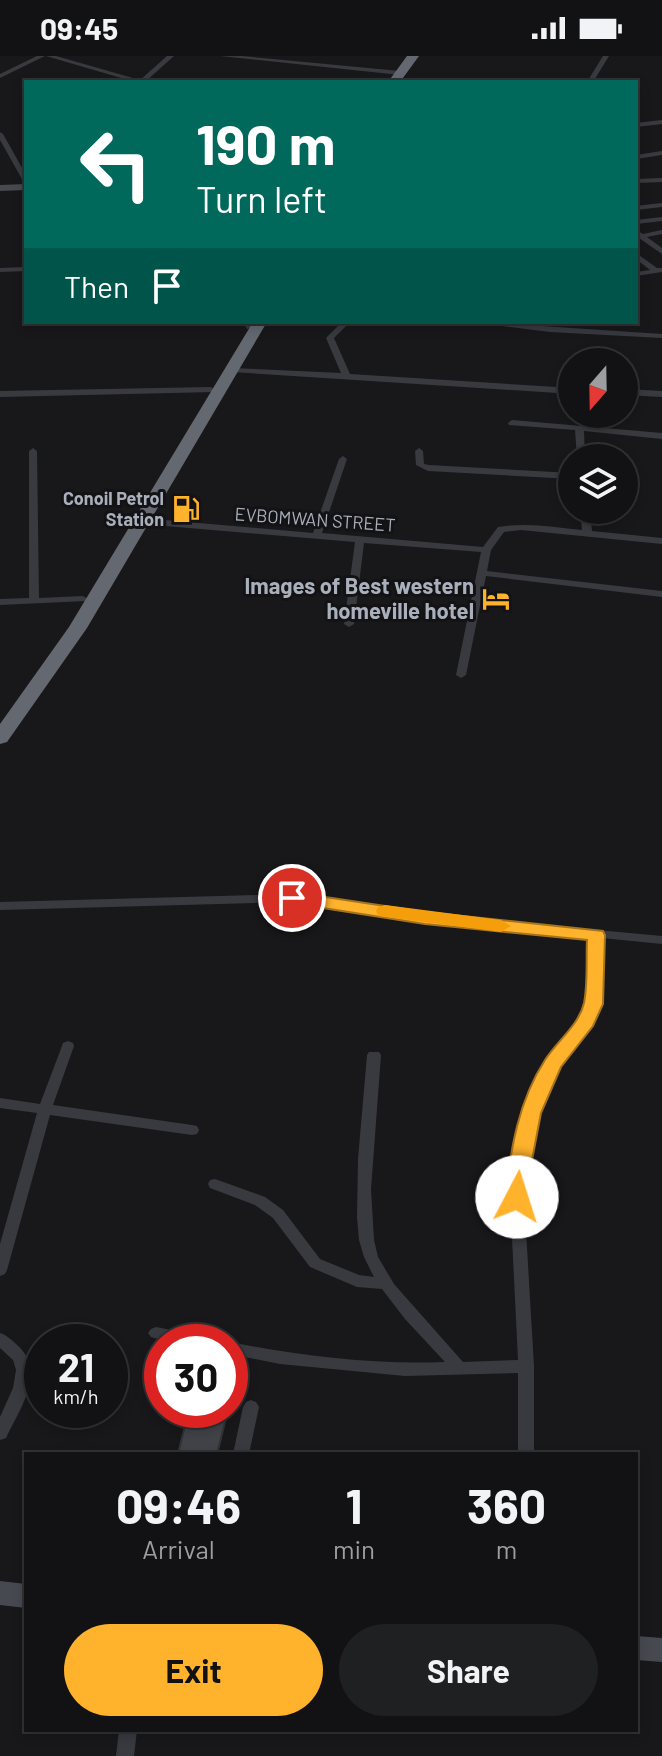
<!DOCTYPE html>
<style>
body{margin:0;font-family:Barlow,sans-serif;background:#1f2022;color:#f1f3f6;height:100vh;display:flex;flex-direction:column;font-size:30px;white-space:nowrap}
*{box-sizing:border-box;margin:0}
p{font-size:26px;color:#9c9ea0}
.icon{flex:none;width:44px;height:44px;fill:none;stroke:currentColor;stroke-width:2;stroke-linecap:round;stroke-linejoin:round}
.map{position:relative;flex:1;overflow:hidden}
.side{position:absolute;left:24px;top:1396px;width:614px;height:280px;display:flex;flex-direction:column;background:#121214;border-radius:0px;box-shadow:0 4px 12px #0003,0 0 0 2px #313234}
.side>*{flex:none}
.guide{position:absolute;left:24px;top:24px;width:614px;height:244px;border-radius:0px;box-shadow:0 4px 12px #0003,0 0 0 2px #313234;background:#00695c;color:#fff;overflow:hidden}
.needle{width:52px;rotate:200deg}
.buttons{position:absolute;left:558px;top:292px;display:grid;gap:16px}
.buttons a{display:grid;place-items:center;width:80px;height:80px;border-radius:50%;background:#121214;box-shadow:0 4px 12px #0003,0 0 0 2px #313234;font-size:40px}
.speed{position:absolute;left:24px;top:1268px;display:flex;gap:16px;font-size:40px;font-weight:700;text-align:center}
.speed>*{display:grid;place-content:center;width:104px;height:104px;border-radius:50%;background:#121214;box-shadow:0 4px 12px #0003,0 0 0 2px #313234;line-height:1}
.speed small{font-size:20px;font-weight:400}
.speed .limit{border:12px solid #d22;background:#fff;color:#111}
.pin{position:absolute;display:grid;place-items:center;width:68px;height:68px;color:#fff;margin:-34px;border:4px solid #fff;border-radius:50%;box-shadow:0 2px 8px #0007}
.me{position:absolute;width:88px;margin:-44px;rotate:5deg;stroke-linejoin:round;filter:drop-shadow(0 0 6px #0008)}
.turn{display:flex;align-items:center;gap:28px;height:168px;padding:0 40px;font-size:36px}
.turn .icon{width:104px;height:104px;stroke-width:2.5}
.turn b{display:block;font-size:56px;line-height:68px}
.then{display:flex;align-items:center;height:76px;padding:0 40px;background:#0003;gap:16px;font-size:30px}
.eta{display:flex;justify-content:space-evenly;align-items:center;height:136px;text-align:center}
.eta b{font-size:48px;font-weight:700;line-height:56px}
.cta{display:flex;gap:16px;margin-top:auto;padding:16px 40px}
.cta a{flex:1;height:92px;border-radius:48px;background:#ffb22c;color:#111;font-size:32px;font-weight:700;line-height:92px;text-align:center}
.cta a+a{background:#1f2022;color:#f1f3f6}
.status{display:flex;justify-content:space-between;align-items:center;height:56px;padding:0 40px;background:#121214;direction:ltr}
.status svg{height:22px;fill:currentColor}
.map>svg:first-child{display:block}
.building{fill:#424348;stroke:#323237;stroke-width:2}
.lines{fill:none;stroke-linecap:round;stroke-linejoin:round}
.street{fill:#393a40;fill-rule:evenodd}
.secondary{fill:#474950;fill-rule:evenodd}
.highway{fill:#646871;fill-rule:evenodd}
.route{fill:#ffb22c;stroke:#a6741d;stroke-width:2}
.slow{fill:#f59e0b}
.labels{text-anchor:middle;stroke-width:6;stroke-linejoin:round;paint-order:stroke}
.far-poi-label{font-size:18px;font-weight:bold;fill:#a9afbb;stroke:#131316;text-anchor:end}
.far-street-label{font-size:18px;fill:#a9afbb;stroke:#131316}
.poi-label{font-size:22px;font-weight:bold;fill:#a9afbb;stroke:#131316;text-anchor:end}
</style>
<div class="status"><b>09:45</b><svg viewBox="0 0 49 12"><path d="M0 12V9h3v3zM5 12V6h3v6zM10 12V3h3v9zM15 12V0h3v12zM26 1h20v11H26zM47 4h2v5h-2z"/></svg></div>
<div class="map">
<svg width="662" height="1700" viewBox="0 0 662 1700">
<rect width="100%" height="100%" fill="#18181a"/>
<!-- building -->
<path class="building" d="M189 1354H228L217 1398H178Z"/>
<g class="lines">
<!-- street -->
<path class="street" d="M37 0H45L0 22V18Z
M46 0H56L140 24 167 0H174L145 26H135Z
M220 0H242L400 15 403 17 400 19Z
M603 0H609L593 26H587Z
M662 64V68L636 71V67Z
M0 76 3 78 26 119V127L23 125 0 84Z
M662 95V99L636 103V99Z
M662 122V126L636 127V123Z
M662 147V151L636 154V150Z
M662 161V165L636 168V164Z
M636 174 643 178 662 174V178L647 181 662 192V198L636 180Z
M636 197 657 212H662V216L636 220V216L650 214 636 203Z
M26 211V215L0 216V212Z
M243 266H251L254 271 247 273Z
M342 266H350L334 282 350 318 572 332V338L232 316 228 314 232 312 341 317 326 282Z
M483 266 662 278V282L550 276 487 268Z
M211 331 215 334 214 336 0 341V335Z
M624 333 662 335V341L624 339Z
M512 364 662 377V383L584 375 585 402H577L575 374 509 369 508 367Z
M33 392 37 395 39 542 83 540 88 543 86 545 0 549V543L29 542V395Z
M419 392 423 395 424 408 429 409 572 417V423L428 415 416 409 415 395Z
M343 400 347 403 322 477 483 491 498 471C526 466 554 471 582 474L580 454H590L592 475 662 482V488L521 474 504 476 491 494 487 515 662 535V541L486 520 466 619 461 622 456 619 481 496 364 487 354 568 349 571 344 568 355 486 142 468 137 465 142 462 313 477 339 403Z
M292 838 425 858 662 880V888L602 882 599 948 591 968 559 1010 546 1038 527 1101 524 1141 534 1310V1398H518V1317L405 1320 280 1308 230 1298V1286C300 1300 373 1309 445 1306L405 1263 382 1233 357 1231 310 1211 273 1162 255 1149 210 1132 208 1128 210 1124 215 1123 265 1141 283 1154 320 1203 359 1219 374 1221 364 1201 359 1184 357 1161 358 1103 367 999 369 996H379L381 999 371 1133 374 1184 378 1201 394 1228 463 1306 518 1304 510 1141 513 1101 532 1038 546 1008 580 963 587 948 590 881 425 866 292 846 0 854V846Z
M68 985 73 987 74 990 53 1049 192 1069 197 1070 199 1074 197 1078 192 1079 50 1059 7 1214 5 1218 0 1220V1188L37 1057 0 1052V1042L40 1048 62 990 63 987Z
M156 1271 202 1280 207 1282 210 1286C189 1286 170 1287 151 1281L148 1277 151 1273Z
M0 1277C6 1279 11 1283 16 1288 48 1315 20 1352 6 1382L0 1384V1361L13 1332 16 1314 13 1304 0 1292Z
M251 1344 256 1346 259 1351 249 1398H233L243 1351 246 1346Z
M119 1674H137L134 1700H116Z"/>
<!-- secondary -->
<path class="secondary" d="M26 128V134L0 135V129Z
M0 1525 26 1528V1552L0 1549Z
M636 1580 662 1582V1606L636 1604Z"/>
<!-- highway -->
<path class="highway" d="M407 0H419L400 26H388Z
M253 266H267L87 572 7 686 0 688V668L69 571Z"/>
</g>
<!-- route -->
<path class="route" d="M292 836 425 856 603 875 605 879 603 948 593 970 561 1011 541 1057 524 1146H509L506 1141C510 1093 519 1044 545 1004 557 985 579 969 584 947 588 927 586 904 587 884L425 868 285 846 283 842 285 838Z"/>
<!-- slow -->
<path class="slow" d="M385 849 501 864 511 870 501 876 378 860 376 855 378 851Z"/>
<!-- icons -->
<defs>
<g id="fuel-bare" transform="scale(2.16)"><path d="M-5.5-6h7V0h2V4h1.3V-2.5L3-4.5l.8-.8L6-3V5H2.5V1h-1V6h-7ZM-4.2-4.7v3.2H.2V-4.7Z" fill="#ffb22c" stroke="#131316" stroke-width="2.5" paint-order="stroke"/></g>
<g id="hotel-bare" transform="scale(2.16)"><path d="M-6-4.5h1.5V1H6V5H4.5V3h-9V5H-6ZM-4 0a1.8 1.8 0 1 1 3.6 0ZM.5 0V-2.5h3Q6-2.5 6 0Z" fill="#ffb22c" stroke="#131316" stroke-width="2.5" paint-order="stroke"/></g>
</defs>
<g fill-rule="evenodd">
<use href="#fuel-bare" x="186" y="453"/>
<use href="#hotel-bare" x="496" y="543"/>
</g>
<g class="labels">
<!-- far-poi labels -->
<g class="far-poi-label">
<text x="164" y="449">Conoil Petrol<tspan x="164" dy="21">Station</tspan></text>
</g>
<!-- far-street labels -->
<g class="far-street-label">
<text transform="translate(315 464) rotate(4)" y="6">EVBOMWAN STREET</text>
</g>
<!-- poi labels -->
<g class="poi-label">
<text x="474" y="538">Images of Best western<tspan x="474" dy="25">homeville hotel</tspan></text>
</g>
</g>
</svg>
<div class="buttons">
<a><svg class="needle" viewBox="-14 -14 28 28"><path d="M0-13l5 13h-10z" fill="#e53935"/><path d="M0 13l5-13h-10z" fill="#9c9ea0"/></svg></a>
<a><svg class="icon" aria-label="layers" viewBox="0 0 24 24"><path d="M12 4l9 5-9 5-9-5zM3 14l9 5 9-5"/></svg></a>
</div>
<div class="speed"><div>21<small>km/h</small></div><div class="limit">30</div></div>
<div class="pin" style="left:292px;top:842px;background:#d93025"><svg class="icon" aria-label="arrive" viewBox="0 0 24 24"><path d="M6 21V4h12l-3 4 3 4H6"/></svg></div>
<svg class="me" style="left:517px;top:1141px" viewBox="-20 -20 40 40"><circle r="19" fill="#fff"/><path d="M0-13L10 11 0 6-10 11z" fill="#ffb22c"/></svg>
<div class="guide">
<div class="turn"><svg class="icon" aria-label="left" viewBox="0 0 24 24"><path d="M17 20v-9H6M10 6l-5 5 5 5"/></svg><div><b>190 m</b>Turn left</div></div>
<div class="then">Then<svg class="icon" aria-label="arrive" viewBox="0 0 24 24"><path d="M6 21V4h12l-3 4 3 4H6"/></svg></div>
</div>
<section class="side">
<div class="eta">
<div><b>09:46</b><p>Arrival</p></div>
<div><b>1</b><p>min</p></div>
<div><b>360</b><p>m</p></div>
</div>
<div class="cta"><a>Exit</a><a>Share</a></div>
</section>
</div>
